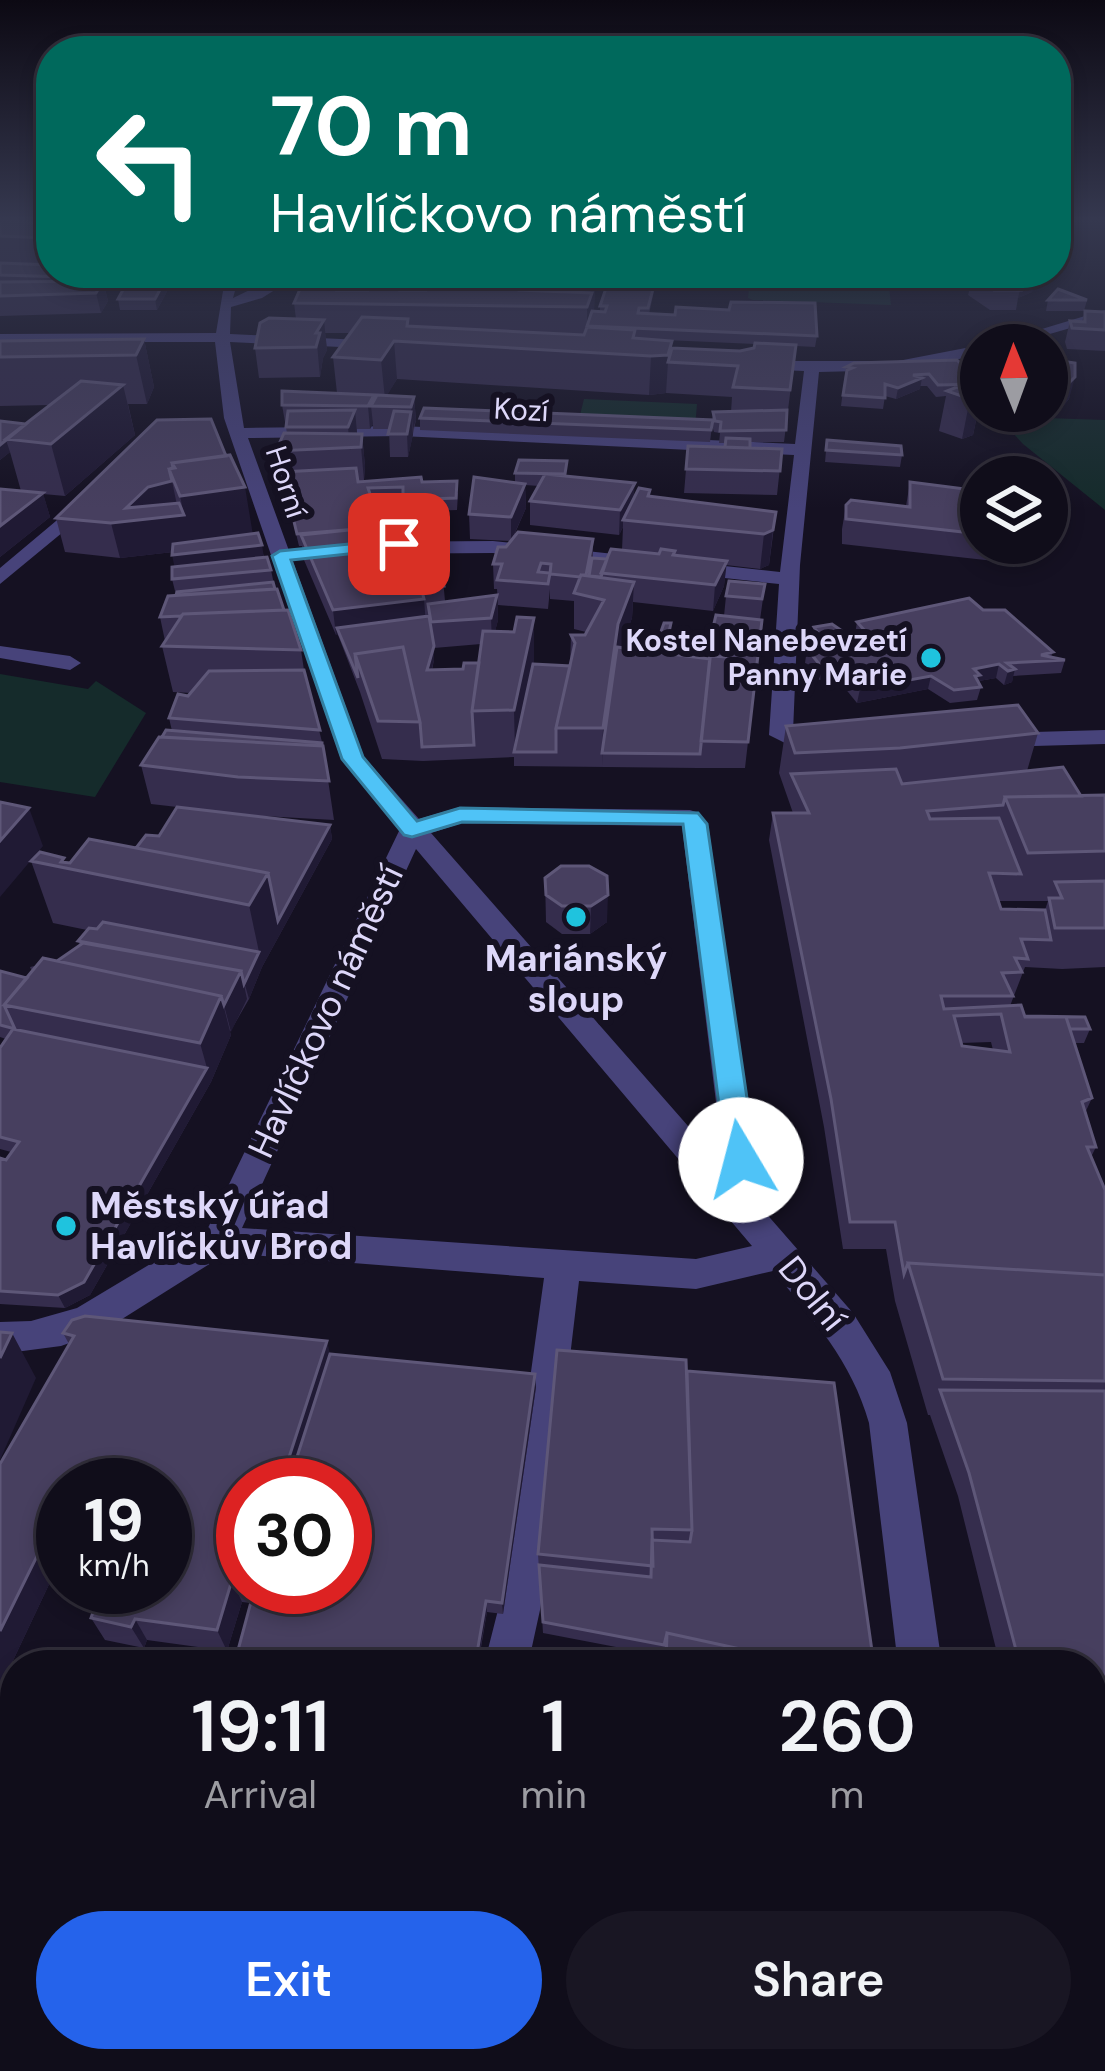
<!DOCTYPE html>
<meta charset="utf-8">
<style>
body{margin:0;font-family:"DM Sans",sans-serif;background:#191623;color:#f1f3f6;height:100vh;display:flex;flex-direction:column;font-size:45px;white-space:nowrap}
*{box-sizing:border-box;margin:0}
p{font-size:39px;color:#9c9ca2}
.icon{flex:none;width:66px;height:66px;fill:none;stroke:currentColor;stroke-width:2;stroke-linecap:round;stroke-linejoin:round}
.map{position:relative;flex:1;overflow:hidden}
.drawer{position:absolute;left:0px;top:1650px;width:1107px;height:423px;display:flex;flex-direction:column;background:#100d1a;border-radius:48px 48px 0 0;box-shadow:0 6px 18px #0003,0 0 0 3px #302d39}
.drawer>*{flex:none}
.banner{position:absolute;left:36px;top:36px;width:1035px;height:252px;border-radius:48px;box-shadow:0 6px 18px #0003,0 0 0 3px #302d39;background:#00695c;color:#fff;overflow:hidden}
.needle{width:78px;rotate:359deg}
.controls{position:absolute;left:960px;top:324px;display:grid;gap:24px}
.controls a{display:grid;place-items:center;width:108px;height:108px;border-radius:50%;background:#100d1a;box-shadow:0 6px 18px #0003,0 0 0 3px #302d39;font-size:60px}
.speed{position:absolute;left:36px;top:1458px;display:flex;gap:24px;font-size:60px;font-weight:700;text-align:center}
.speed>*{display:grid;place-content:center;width:156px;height:156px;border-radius:50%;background:#100d1a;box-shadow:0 6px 18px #0003,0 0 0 3px #302d39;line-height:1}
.speed small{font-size:30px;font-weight:400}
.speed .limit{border:18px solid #d22;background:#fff;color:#111}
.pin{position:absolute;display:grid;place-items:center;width:102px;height:102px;color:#fff;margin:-51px;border-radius:24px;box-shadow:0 6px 18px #0006}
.me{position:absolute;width:132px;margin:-66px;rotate:352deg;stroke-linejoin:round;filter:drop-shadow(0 0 9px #0008)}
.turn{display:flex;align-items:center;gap:42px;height:252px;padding:0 36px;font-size:54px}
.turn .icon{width:156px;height:156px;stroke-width:2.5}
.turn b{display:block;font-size:84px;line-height:102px}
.eta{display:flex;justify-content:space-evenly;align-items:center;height:204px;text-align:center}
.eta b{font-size:72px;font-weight:600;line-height:84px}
.button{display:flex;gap:24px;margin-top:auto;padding:24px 36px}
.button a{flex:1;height:138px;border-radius:72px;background:#2563eb;color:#fff;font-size:48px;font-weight:600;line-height:138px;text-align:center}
.button a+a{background:#191623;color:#f1f3f6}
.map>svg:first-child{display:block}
.green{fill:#152b2b}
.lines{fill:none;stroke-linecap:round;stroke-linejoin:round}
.minor{fill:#47437a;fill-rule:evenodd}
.wall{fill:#352d4d;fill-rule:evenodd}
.shaded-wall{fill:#201a34}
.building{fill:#473f5f;stroke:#5e5778;stroke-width:3;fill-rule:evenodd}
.route{fill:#4fc3f7;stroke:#337fa1;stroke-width:3}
.poi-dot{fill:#1fc3de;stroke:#151122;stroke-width:4.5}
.labels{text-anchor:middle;stroke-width:12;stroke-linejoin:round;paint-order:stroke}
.far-street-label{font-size:30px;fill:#ddd7f9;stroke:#151122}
.far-poi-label{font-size:30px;font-weight:bold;fill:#ddd7f9;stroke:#151122;text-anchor:end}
.poi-label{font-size:36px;font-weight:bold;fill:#ddd7f9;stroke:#151122}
.street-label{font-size:36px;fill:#ddd7f9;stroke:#151122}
</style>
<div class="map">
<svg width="1105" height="2071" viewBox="0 0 1105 2071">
<rect width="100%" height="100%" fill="#151122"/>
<!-- green -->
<path class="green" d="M755 278 882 284 889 286 891 305 753 300 748 298 750 279Z
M584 399 697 404 695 428 578 423Z
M1014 417 1105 420V510L1023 444 1011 431Z
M0 674 88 689 96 681 146 713 95 797 0 782Z"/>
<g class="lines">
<!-- minor -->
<path class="minor" d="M226 273H240L233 298 285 273H302L262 298 231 307 230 334 384 341 391 345 384 349 230 342 244 428 401 426 795 444 804 371 755 369 747 364 750 361H898L981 345V355L898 370 819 372 800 565 793 732 829 749 833 754 821 761 769 735 779 584 493 553 358 554 348 548 358 542 493 541 780 572 794 455 401 436 248 438 364 757 419 819 460 807 690 810 699 813 708 824 764 1211 853 1313 890 1372 907 1423 942 1665H898L869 1423C852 1362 813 1318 773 1271L696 1289 579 1281 540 1610 528 1665H484L498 1610 544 1278 227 1253 103 1331 61 1346 0 1354V1322L31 1321 77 1308 207 1230 400 829 341 759 224 418 215 342H0V334L216 333ZM462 823 682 826 724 1167 431 833ZM416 849 752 1246 696 1259 242 1228Z
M1105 310V318L1012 345H989Z
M81 500 97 504 0 584V568Z
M0 646 70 656 81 663 70 670 0 658Z
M1105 730V744L1000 747 988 740 1000 733Z
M0 1895 15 1902V1952L0 1945Z
M329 2058H381L377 2071H325Z
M947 2058H999L1001 2071H949Z"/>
</g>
<!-- wall -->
<path class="wall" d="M0 220H51V273H177L157 310H120L118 299 124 289H105L108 301 101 313 0 316Z
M307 273H511V278H520V290L529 291V275L527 273H571V292H575V285L595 277 594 311 600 312V306L654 291 649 314 817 336 815 347 796 346 784 442H750V448L782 449 777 495 684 493 688 446 725 447 726 443H719L720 433 714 432 712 426 710 442 420 430V418L712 420 713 412H731L732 397 666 393 649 395 397 379 386 396 414 397 416 420 408 457H390L389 429H373V424L370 429H357V434H362L365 466 364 480 358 482H422L458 493 457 510 404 512 403 499 372 501 381 527 401 563 403 583 443 579 445 601 497 595 498 620 495 631 534 664 570 666 571 635H585L586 632 574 629V601L550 599V589L548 609 498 605 497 589H494L493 564 511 541 470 539 469 514 515 482V473L567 476 634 499 650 490V496L776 512 769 565 760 569 726 565 724 586 713 611 633 602 632 618 621 647 658 652V640L670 637 666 653 709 658 712 632 724 616 726 596 765 584 760 620H762L745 768H698L699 765 698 768 514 766V757L423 761 382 759 360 692 338 635H336L304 560 302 546H299L284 484 281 485 276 451 287 433 282 405 337 393 333 357 350 333H325L327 350 323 358 320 377 259 378 255 348 296 319 294 303ZM350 287H369L368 290H349ZM402 287H427L426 290H402ZM643 339 755 344 754 348 740 351 672 348V341ZM525 485 539 486 530 501V525L619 535 623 527 622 550 607 559 593 558V539L512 540 526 508ZM481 644 479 663 463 669 432 670 434 660V648Z
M574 273H604L603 276H574Z
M974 273H1037L1032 292 1018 298 1016 310H990L968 295Z
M1048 300H1087L1084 311H1046Z
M1085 311 1105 312V351L1067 349 1065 342 1070 321 1082 322Z
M144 339 154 387 147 404H128L135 435 65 496 43 494 50 517 0 557V489L21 491 10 452 0 460V421L26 424 50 405 0 406V341Z
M1047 359 1075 363 1069 399 1063 406 1047 404Z
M957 360 981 384 979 394 981 395V397L973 435 962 439 939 431 946 396 936 397 927 386H920V389L896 399 885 396 883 409 841 406 846 367Z
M157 420 253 534 271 570 275 589 301 650 304 670 323 746 334 820 246 815 330 825 332 839 262 967 249 999 230 1032 231 1035 211 1082 90 1295 65 1308 0 1304V1158L6 1160 11 1152 0 1149V1048L6 1039 0 1037V971L27 978 32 972 30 967 57 961 80 946 78 941 87 930 53 923 31 861 70 863 136 848 159 836 221 812 151 804 141 765 162 737 172 731 169 718 191 693 173 692 162 646 165 641 160 617 176 595 172 579 175 567 173 552 120 558 65 552 56 518Z
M827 440 902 455 900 467 825 462Z
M910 482 971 514 981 515V543H1008L1003 562 842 544V529L846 505 906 506Z
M444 538V567L413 568 412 556Z
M983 610 1053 652 1051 657 1065 660 1061 673 1013 676 1012 682 1004 685 996 678 979 681 981 687 977 700 950 703 928 689 857 703 844 687 817 679 805 663 807 649H813L814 643 811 640 814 627 848 635 855 634 857 622Z
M786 726 1038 733 1027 771 1081 796 1105 795V967L1062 969 1025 967 1010 1006 1025 1016 1090 1029 1084 1043H1075L1092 1098 1085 1113 1096 1147 1091 1157 1105 1190V2071H1079L1076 2058H1092V1665H1000L958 1496 930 1415H928L895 1301 886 1249H843L824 1127 769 840 773 813H793L779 773ZM998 901H1048L1045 910 1001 909ZM991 1042 993 1050 962 1046 961 1043Z
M561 866 607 922 590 934H562L546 922 545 878Z
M63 1333 330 1354 536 1387 503 1614 487 1612 478 1665 435 1663V1665H234L251 1603 242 1602 227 1651 147 1640 144 1648 105 1640 91 1618 165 1587 63 1485V1577L53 1576 0 1688 69 1344ZM243 1485 345 1587H243Z
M687 1371 874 1665H663V1656L543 1633 538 1554Z"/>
<!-- shaded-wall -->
<path class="shaded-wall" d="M51 236V257L46 238Z
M169 273H177L157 310 155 299Z
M343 273H349L350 287 345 304 337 290Z
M1034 273H1037L1032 292 1018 298 1020 290 1014 282Z
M595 277 594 312 587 326V307Z
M103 281 108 301 101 313 96 293Z
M324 320 327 350 323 358 320 377 316 333Z
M144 339 154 387 147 404 136 355Z
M394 341 397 379 385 399 381 360Z
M672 341 671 362H668L666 393 649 395 651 356Z
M1075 377 1069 399 1063 406 1068 384Z
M922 378 920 389 896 399 898 388Z
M123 385 135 435 65 496 51 444Z
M374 395 376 406H371L373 424 370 429 368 406Z
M981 395 973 435 962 439 970 399Z
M414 397 416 420 413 429 411 407Z
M355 410 357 433 350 450 348 427Z
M411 412 413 435 408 457 407 434Z
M362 434 365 466 364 480 361 447Z
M6 440 10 452 0 460V445Z
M172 481 179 515H184L191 550 120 558 111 523 148 487Z
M177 481 245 487 254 541 191 550Z
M635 483 633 507 623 520V527L619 535 620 510Z
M525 484 526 508 511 541V517Z
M43 493 50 517 0 557V526Z
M773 530 769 565 760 569 764 534Z
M262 545 266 570 177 579 172 555Z
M727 561 724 586 713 611 715 585Z
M401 563 403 588 394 589 391 564Z
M634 582 632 618 617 660 602 753V766L603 728 618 624Z
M497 595 498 620 492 644 491 618Z
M424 599 426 625 337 628 338 635H336L333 610Z
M534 618V663L515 752 514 710Z
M434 646V660L428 683 427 670Z
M999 664 996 678 979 681 977 687 974 669Z
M1015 669 1012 682 1004 685 1008 671Z
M931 676 928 689 857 703 860 689Z
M29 808 43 846 0 897V841Z
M330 825 332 839 262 967 249 999 245 985 259 952 249 905 268 873Z
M608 895 607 922 590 934 591 906Z
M241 971 247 999 231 1032 224 1005Z
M221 996 231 1035 211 1082 90 1295 65 1308 58 1295 207 1068 200 1043Z
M12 1333 36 1378 0 1460V1358Z
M327 1341 333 1367 296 1485H280Z
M535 1374 536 1387 503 1614 502 1603Z
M38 1554 53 1576 0 1688V1631Z
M232 1580 242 1602 227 1651 217 1630Z
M486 1601 487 1612 477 1665 476 1659Z
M135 1619 147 1640 144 1648 131 1627Z
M244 2058H251L266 2071H239Z"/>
<!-- building -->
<path class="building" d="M0 220 51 224V236L46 238 0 236Z
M0 263 51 265V273H169L155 299H118L129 279 0 275Z
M307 273H343L337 290H368L370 283H401L400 290H426L431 273H488V277L469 279 520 278 519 290 592 293 587 307 294 303Z
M529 273H570V279H553V283L529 279Z
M974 273H1034L1014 282 1020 290H994L972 276Z
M578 276 595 277 593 286 575 285Z
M609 279 655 281 648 308H639L638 313 675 315 676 307 729 310 731 302 815 303 817 336 587 326 592 311 605 312 607 306H600Z
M103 281 96 293 0 296V282Z
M1058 289 1087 300H1048Z
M1085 311 1105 312V330L1072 328 1070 321 1085 322Z
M362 317 408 319 407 326 584 335 587 327 635 330 633 338 672 341 668 355 651 356 394 341 381 360 333 357Z
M269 318 324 320 316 333H320L316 347 255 348 260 323Z
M144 339 136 355 0 357V341Z
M755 343 796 345 790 390 733 387 738 366 668 362 672 348 740 351 754 348Z
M1047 359 1075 363V377L1068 384 1047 381Z
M957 360 981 384 938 385 929 374 913 375 922 378 898 388 885 384V398L843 395 847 370 852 368 846 367 854 363Z
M81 381 123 385 51 444 6 439Z
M957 387 981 395 970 399 947 391Z
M282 391 374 395 368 406 282 405Z
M377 395 414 397 411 407 371 406Z
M424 408 713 420 711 430 420 418Z
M355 410 348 427H286L288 411Z
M787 410 786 430 720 431 721 422 715 421 713 412Z
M394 411 411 412 407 434H388Z
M211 419 226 456 172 463 173 468 169 469 172 481 148 487 126 508 179 503 184 515 111 523 56 518 157 420Z
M0 421 26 424 0 445Z
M284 433 362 434 361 447 276 451Z
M726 438 750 439V448L725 447Z
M827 440 901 446 902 455 826 450Z
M688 446 782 449 780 471 686 469Z
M230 455 245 487 180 496 169 469 175 468 172 463Z
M519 460 567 461 565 474 515 473Z
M356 468 358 482 421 477 422 482 457 481 456 498 403 500V487L368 488 381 527 297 534 282 472Z
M545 474 635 483 620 510 530 501Z
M474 477 525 484 511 517 469 514Z
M910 482 973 490 971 514 981 515V534L846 519V505L851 500 910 507Z
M639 488 650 490 648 496 776 512 773 530 764 534 623 520Z
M0 489 43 493 0 526Z
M388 526 401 563 391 564 397 584 443 579 444 586 421 587 424 599 333 610 301 535Z
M518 532 593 539 586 575H581L580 577 550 574 551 564 541 563 538 572 550 573 548 584 497 580 502 564H493L498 547H506Z
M258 533 262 545 172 555 173 544Z
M415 537 444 538 443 554 412 556Z
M611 549 659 554 661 549 675 551 673 555 727 561 715 585 601 573Z
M267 557 271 570 172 579V567Z
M592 558 607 559 601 577 589 576Z
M581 575 634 582 618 624 603 728H556L575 643 571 635H585L604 600 574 593Z
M729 581 765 584 762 599 726 596Z
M273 582 275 589 176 595 177 592Z
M277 589 284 610 183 614 181 616 160 617 168 596Z
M497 595 491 618 431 622 428 604Z
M969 598 983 610H1005L1053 652 1041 655 1065 660 1007 663 1015 669 1008 671 999 664 974 669 980 675 975 676 981 687 954 690 931 676 860 689 846 674 820 665 807 649H827L814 638 820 636 814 627 832 624 848 635 866 632 857 622Z
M288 610 301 650 162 646 183 614Z
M716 615 762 620 748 742 701 741 710 656 726 657V633L712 632Z
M429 616 434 646 427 670 463 669 464 663H479L472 711 474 745 422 747 420 722 403 647 355 654 358 678 337 628Z
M517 617 534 618 514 710 472 711 483 631 514 632Z
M664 623H671L667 641 658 640Z
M403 647 420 722 378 721 355 654Z
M617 647 710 659 700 754 602 753Z
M533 664 570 666 556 728V752H514Z
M304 670 320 730 169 718 178 694 188 696 209 671Z
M1018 705 1038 733 900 748 795 753 786 726Z
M166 730 322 743V746L162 737Z
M159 737 323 746 329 781 238 777 141 765Z
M1063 767 1081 796 1005 797 1003 805 927 811 930 819 999 818 1021 874 989 873 1001 909 1045 910 1051 940 1021 939 1028 959 1015 958 1022 972 1002 973 1013 996H941L944 1009 1021 1005 1025 1017H1066L1092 1098 1082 1102 1096 1147H1087L1105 1190V1275L908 1263 904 1274 895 1222H850L831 1099 773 813H809L791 774 896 769 902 784ZM1001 1014 1010 1052 962 1046 954 1016Z
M1105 795V851L1028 853 1005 797Z
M0 802 29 808 0 841Z
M177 807 330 825 278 921 268 873 136 848 146 835 159 836Z
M89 839 268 873 249 905 31 861 40 852 64 858 61 862 70 863Z
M561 866H589L607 876 608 895 591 906H562L546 895 545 878Z
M1105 881V928H1055L1049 898H1062L1055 882Z
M103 922 259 952 244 984 241 971 78 941 89 928 97 929Z
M83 943 241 971 224 1005 221 996 57 961Z
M43 958 221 996 200 1043 4 1005Z
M0 971 27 978 4 1005 15 1029 0 1025Z
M1025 1016 1085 1017 1090 1029H1070L1066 1017Z
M13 1029 207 1068 84 1282 58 1295 0 1291V1158L6 1160 19 1142 0 1137V1048Z
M908 1263 1105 1275V1381L943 1379Z
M85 1316 327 1341 280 1485H243V1582L232 1580 217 1630 135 1619 131 1627 91 1618 102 1587H165V1485H63V1557L38 1554 0 1631V1464L74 1336 63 1333 72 1320Z
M0 1332 12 1333 0 1358Z
M557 1350 686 1360 692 1530 652 1529 653 1566 538 1554Z
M330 1354 535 1374 502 1603 486 1601 476 1659 433 1652 431 1665H234L255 1587H345V1485H288Z
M687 1371 834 1383 874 1665 754 1652 667 1633 664 1645 543 1622 539 1565 651 1577 652 1540 690 1542 692 1530Z
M940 1390 1105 1391V1678L1092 1677V1665H1020L969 1473Z
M667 1633 754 1652 861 1665H666Z
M1092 1677 1105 1678V1772L1092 1771Z
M1092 1779 1105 1781V1984L1092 1981Z
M1092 1989 1105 1992V2071H1090L1087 2058H1092Z
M41 2058H244L239 2071H35Z
M400 2058H620L619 2071H393Z
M620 2058H920L922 2071H619Z"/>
<!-- sky -->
<linearGradient id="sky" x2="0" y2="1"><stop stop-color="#0c0913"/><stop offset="0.43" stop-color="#35384f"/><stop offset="1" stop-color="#35384f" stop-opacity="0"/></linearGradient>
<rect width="1105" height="509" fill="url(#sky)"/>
<!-- route -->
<path class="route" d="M399 539 405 541V548L291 560 363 757 417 821 460 808 698 813 707 824 756 1160 752 1168H730L726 1160 683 824 462 822 412 837 404 835 342 759 272 556 280 551Z"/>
<!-- markers -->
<g class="poi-dot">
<circle cx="931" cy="658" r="12"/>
<circle cx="576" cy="917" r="12"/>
<circle cx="66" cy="1226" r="12"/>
</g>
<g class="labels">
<!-- far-street labels -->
<g class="far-street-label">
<text transform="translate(521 410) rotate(3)" y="10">Kozí</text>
<text transform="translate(286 482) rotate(72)" y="10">Horní</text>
</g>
<!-- far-poi labels -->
<g class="far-poi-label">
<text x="907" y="651">Kostel Nanebevzetí<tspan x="907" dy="34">Panny Marie</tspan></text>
</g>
<!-- poi labels -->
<g class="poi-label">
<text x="576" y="971">Mariánský<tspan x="576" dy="41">sloup</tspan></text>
<text x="90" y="1218" text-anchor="start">Městský úřad<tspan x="90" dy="41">Havlíčkův Brod</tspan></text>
</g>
<!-- street labels -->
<g class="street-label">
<text transform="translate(325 1011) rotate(-65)" y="13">Havlíčkovo náměstí</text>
<text transform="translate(813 1293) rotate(51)" y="13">Dolní</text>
</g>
</g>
</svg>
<div class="controls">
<a><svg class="needle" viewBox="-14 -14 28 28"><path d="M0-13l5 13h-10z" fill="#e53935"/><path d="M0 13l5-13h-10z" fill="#9c9ca2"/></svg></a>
<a><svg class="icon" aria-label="layers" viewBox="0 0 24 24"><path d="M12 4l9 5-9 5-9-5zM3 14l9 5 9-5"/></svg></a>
</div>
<div class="speed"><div>19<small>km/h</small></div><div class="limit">30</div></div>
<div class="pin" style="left:399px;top:544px;background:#d93025"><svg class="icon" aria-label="arrive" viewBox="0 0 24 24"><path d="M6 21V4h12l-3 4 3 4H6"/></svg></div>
<svg class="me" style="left:741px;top:1160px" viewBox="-20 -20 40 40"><circle r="19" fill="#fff"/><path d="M0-13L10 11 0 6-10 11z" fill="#4fc3f7"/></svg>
<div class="banner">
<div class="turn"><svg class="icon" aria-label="left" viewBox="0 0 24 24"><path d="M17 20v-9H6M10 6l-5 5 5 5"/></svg><div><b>70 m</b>Havlíčkovo náměstí</div></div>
</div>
<section class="drawer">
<div class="eta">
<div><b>19:11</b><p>Arrival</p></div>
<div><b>1</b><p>min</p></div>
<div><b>260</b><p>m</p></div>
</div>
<div class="button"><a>Exit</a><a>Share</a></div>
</section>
</div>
